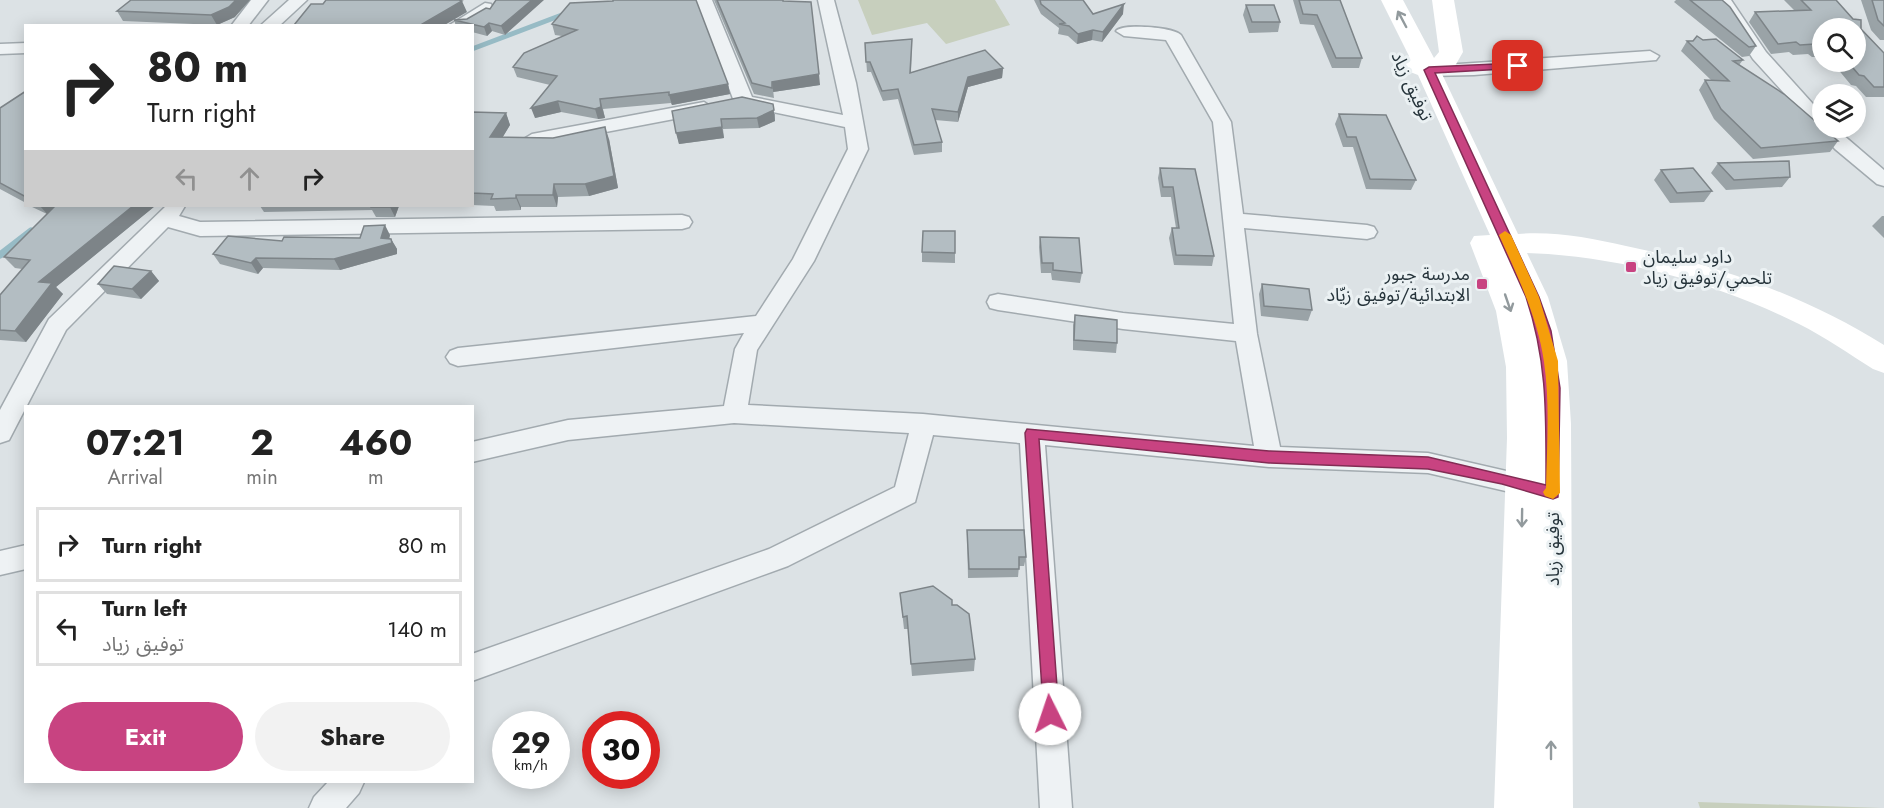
<!DOCTYPE html>
<meta charset="utf-8">
<style>
body{margin:0;font-family:Jost,"Noto Sans Arabic",sans-serif;background:#f2f2f2;color:#222;height:100vh;display:flex;flex-direction:column;font-size:22px;white-space:nowrap}
*{box-sizing:border-box;margin:0}
p{font-size:20px;color:#767676}
.icon{flex:none;width:33px;height:33px;fill:none;stroke:currentColor;stroke-width:2;stroke-linecap:round;stroke-linejoin:round}
.map{position:relative;flex:1;overflow:hidden}
.drawer{position:absolute;left:24px;top:405px;width:450px;height:378px;display:flex;flex-direction:column;background:#fff;border-radius:0px;box-shadow:0 3px 15px #0003}
.drawer>*{flex:none}
.top-card{position:absolute;left:24px;top:24px;width:450px;height:183px;border-radius:0px;box-shadow:0 3px 15px #0003;background:#fff;color:#222;overflow:hidden}
.controls{position:absolute;left:1812px;top:18px;display:grid;gap:12px}
.controls a{display:grid;place-items:center;width:54px;height:54px;border-radius:50%;background:#fff;box-shadow:0 3px 15px #0003;font-size:30px}
.speed{position:absolute;left:492px;top:711px;display:flex;gap:12px;font-size:30px;font-weight:700;text-align:center}
.speed>*{display:grid;place-content:center;width:78px;height:78px;border-radius:50%;background:#fff;box-shadow:0 3px 15px #0003;line-height:1}
.speed small{font-size:15px;font-weight:400}
.speed .limit{border:9px solid #d22;background:#fff;color:#111}
.pin{position:absolute;display:grid;place-items:center;width:51px;height:51px;color:#fff;margin:-26px;border-radius:12px;box-shadow:0 3px 9px #0006}
.me{position:absolute;width:66px;margin:-33px;rotate:356deg;stroke-linejoin:round;filter:drop-shadow(0 0 4px #0008)}
.turn{display:flex;align-items:center;gap:21px;height:126px;padding:0 24px;font-size:27px}
.turn .icon{width:78px;height:78px;stroke-width:2.5}
.turn b{display:block;font-size:42px;line-height:51px}
.lanes{display:flex;align-items:center;height:57px;padding:0 24px;background:#0003;justify-content:center;gap:30px;direction:ltr}
.lanes .off{opacity:.35}
.eta{display:flex;justify-content:space-evenly;align-items:center;height:102px;text-align:center}
.eta b{font-size:36px;font-weight:700;line-height:42px}
.cta{display:flex;gap:12px;margin-top:auto;padding:12px 24px}
.cta a{flex:1;height:69px;border-radius:36px;background:#c84381;color:#fff;font-size:24px;font-weight:700;line-height:69px;text-align:center}
.cta a+a{background:#f2f2f2;color:#222}
ul{padding:0;list-style:none}
li{display:flex;align-items:center;gap:18px;height:75px;margin:0 12px 9px;padding:0 12px;border:3px solid #e0e0e0;border-radius:0px}
li div{flex:1}
li b{display:block;font-size:22px}
li em{font-style:normal}
.map>svg:first-child{display:block}
.green{fill:#c7cfbd}
.lines{fill:none;stroke-linecap:round;stroke-linejoin:round}
.stream-far1{stroke:#97bbc5;stroke-width:5}
.stream{stroke:#97bbc5;stroke-width:7}
.street-casing{stroke:#a2aaaf;stroke-width:3}
.street{fill:#eef2f4;fill-rule:evenodd}
.secondary{fill:#fff;fill-rule:evenodd}
.wall{fill:#9aa3a7}
.shaded-wall{fill:#7d8488}
.building{fill:#b3bdc2;stroke:#7d8488;stroke-width:1.5}
.oneway{stroke:#929a9d}
.route{fill:#c84381;stroke:#822c54;stroke-width:1.5}
.slow{fill:#f59e0b}
.poi-dot{fill:#c84381;stroke:#ebf1f3;stroke-width:2}
.labels{text-anchor:middle;stroke-width:6;stroke-linejoin:round;paint-order:stroke}
.street-label{font-size:18px;fill:#26343b;stroke:#ebf1f3}
.poi-label{font-size:18px;fill:#26343b;stroke:#ebf1f3;text-anchor:start}
</style>
<div class="map">
<svg width="1884" height="808" viewBox="0 0 1884 808">
<rect width="100%" height="100%" fill="#dce2e5"/>
<!-- green -->
<path class="green" d="M858 0H995L1010 25 946 44 927 23 872 35Z
M1698 802 1882 808H1700Z"/>
<g class="lines">
<!-- stream-far1 -->
<path class="stream-far1" d="M472 49 567 13"/>
<!-- stream -->
<path class="stream" d="M0 255 31 231"/>
<!-- street casing -->
<g class="street-casing">
<path id="street" d="M251 0H268L248 26H231Z
M289 0H307L279 26H260Z
M696 0H712L752 97 843 115 818 0H834L856 83 868 149 814 261 757 350 748 405 923 414 1254 446 1236 341 1123 329 998 310 990 308 987 302 990 296 998 294 1123 313 1234 324 1213 122 1166 40 1124 36 1116 31C1122 23 1174 27 1181 35L1231 122 1243 214 1367 225 1374 227 1377 232 1374 237 1367 239 1244 228 1257 334 1280 447 1428 453 1545 480 1549 487 1545 494 1536 498 1428 473 1269 467 1045 445 1072 808H1040L1020 443 933 435 915 502 788 566 472 681V654L769 549 895 487 909 433 734 423 568 440 472 462V442L568 420 724 406 735 349 744 333 458 366 450 363 446 357 450 351 458 348 756 316 793 259 848 149 845 127 735 104Z
M1715 0H1731L1766 52 1822 114V128H1835L1884 170V186L1877 184 1835 149 1753 59Z
M485 3 491 4 493 8 491 12 469 26H448Z
M26 43V53L0 54V44Z
M1650 51 1659 56 1656 60 1474 75 1429 76 1420 71 1429 66Z
M704 102 713 108 711 112 532 146 522 140 532 134Z
M166 206H185L179 216 200 222 682 215 689 217 692 222 689 227 682 229 200 236 168 227 66 330 9 440 0 443V410L49 319Z
M26 545V569L0 575V551Z
M328 782H364L359 793 346 808H309L314 797Z"/>
</g>
<!-- street -->
<use href="#street" class="street"/>
<!-- secondary -->
<path class="secondary" d="M1381 0H1403L1434 58 1439 52 1432 0H1454L1463 52 1455 66 1442 74 1518 234C1554 231 1591 238 1626 246 1718 265 1805 296 1884 345V373L1873 369C1849 354 1825 337 1799 324 1717 283 1619 256 1527 253L1548 297 1567 361 1571 424 1573 808H1494L1507 438 1506 367 1496 311 1470 243 1474 236 1490 235 1418 75 1400 68 1397 63 1400 58 1409 56Z"/>
</g>
<!-- wall -->
<path class="wall" d="M131 0 235 17 217 25 123 21 117 11Z
M496 0 505 35 492 31 487 36 472 32V26H456L454 20 467 19 490 9Z
M714 0H783L820 85 773 92 774 98 754 94Z
M1034 0H1083L1093 14H1123L1102 42 1092 40 1077 44 1068 36 1058 34 1059 28 1041 14Z
M1293 0H1340L1362 58 1359 68H1332L1314 25 1300 24Z
M1676 0H1722L1756 46 1749 56 1742 57 1674 2Z
M1784 0H1836L1861 29 1884 53V97H1866L1856 86 1851 85 1832 62H1856L1822 28V57H1812L1808 54 1793 55 1789 52 1771 54 1749 22 1755 12 1795 11Z
M1861 0H1884V40H1880L1871 30Z
M570 3 728 84 730 94 672 105 671 103 603 109 605 118 598 119 561 112 535 118 550 85 517 77 513 67 562 36 555 35 552 24Z
M1246 5 1280 22 1278 32 1249 33 1243 15Z
M912 39 911 73 1003 68 1002 78 968 87 958 122 935 120 942 142V152L914 155 898 99 883 101 871 72H867L865 43Z
M1703 40 1743 60 1739 65 1838 141 1830 152 1753 159 1714 119 1699 90 1705 80H1711L1681 51 1687 41Z
M26 91V203L0 189V108Z
M672 111 775 114V121L759 128 723 129 724 138 679 144Z
M472 112 506 113 510 125 502 138 609 139 618 188 589 196 558 197 557 207H521V210L496 211 494 206 472 205Z
M1339 114 1416 180 1411 190 1366 189 1353 147H1343L1335 124Z
M1718 163 1790 177 1782 187 1726 190 1711 173Z
M1160 168 1195 169 1214 256 1212 266 1174 265 1169 238 1172 228H1176L1171 197H1161L1158 178Z
M1661 170 1712 191 1704 202 1670 203 1654 180Z
M30 206H155L56 287 63 294 26 342 0 340V295L22 269 15 268 4 257 47 214Z
M260 206H399L395 217H376L372 210 264 212Z
M1882 216H1884V238L1872 226Z
M955 231V263L922 262V252Z
M390 235 389 238 391 239 397 249V254L340 270 263 268 258 274 220 264 213 254Z
M1040 237 1082 273 1080 283 1052 280 1051 273H1041L1039 247Z
M151 271 159 281 141 299 107 294 98 284Z
M1262 284 1312 310 1308 321 1261 316 1259 294Z
M1075 315 1117 343 1116 353 1073 350V325Z
M967 530 1026 557 1024 566H1019L1018 577 968 578Z
M900 593 952 605 975 659 974 671 912 676 908 629H904Z"/>
<!-- shaded-wall -->
<path class="shaded-wall" d="M236 0H250L235 17 217 25 211 15Z
M532 0H544L505 35 501 26Z
M462 1 467 12 443 26H419Z
M1124 4 1123 14 1102 42 1103 32Z
M489 23 492 31 487 36 484 27Z
M1093 30 1092 40 1077 44 1078 34Z
M1003 68 1002 78 968 87 958 122V112L968 77Z
M819 74 820 85 773 92 774 98 772 82Z
M728 84 730 94 672 105 669 95Z
M600 99 605 118 598 119 595 109Z
M558 101 561 112 535 118 531 108Z
M773 104 775 121 759 128 757 118Z
M506 113 510 125 495 150 490 137Z
M605 127 609 139 618 188 589 196 585 184Z
M722 127 724 138 679 144 676 133Z
M554 184 558 197 557 207 553 195Z
M516 195 521 207V210L516 198Z
M40 206H68L48 215Z
M133 206H155L56 287 63 294 26 342 15 331 39 282Z
M390 206H399L395 217 390 207Z
M385 225 390 235 388 244 391 239 397 249V254L340 270 334 259 381 238Z
M256 258 263 268 258 274 251 263Z
M151 271 159 281 141 299 132 289Z"/>
<!-- building -->
<path class="building" d="M131 0H236L229 7 211 15 117 11Z
M326 0H459L462 1 419 26H300L301 25H294L311 4H323Z
M496 0H532L501 26 489 23 484 27 454 20 467 19 486 8 490 9Z
M613 0H696L728 84 669 95V92L600 99 601 107 595 109 558 101 531 108 557 76 513 67 524 53 577 30 552 24 570 3 613 1Z
M717 0H783V1L811 2 819 74 772 82V88L752 83Z
M1040 0H1083L1093 14 1124 4 1103 32 1093 30 1078 34 1069 26 1059 24 1065 23 1041 4Z
M1299 0H1340L1362 58H1336L1317 15 1303 14Z
M1690 0H1722L1730 7 1756 46 1749 47Z
M1801 0H1836L1853 19 1861 20V29L1884 53V87H1874L1864 76 1859 75 1848 62H1856V28H1822V47H1819L1815 44 1800 45 1796 42 1778 44 1755 12 1811 10Z
M1872 0H1884V26L1878 20Z
M1246 5H1274L1280 22H1252Z
M1697 36 1703 40 1716 39 1743 60 1733 61 1784 94 1838 141 1761 148 1721 109 1705 80 1729 81 1687 41H1693Z
M912 39 910 73 985 50 1003 68 968 77 958 112 932 109 942 142 914 145 898 89 882 91 870 62H866L865 43Z
M26 91V197L0 183V108Z
M742 97 773 104 774 110 757 118 721 119 722 127 676 133 672 111Z
M472 112 506 113 490 137 553 138 605 127 614 176 585 184H554L553 195H516V198L491 199 493 194 472 193Z
M1339 114 1386 115 1416 180 1370 179 1356 137H1347Z
M1789 161 1790 177 1734 180 1718 163Z
M1160 168 1195 169 1214 256 1176 255 1172 228H1179L1173 187H1163Z
M1693 168 1712 191 1677 193 1661 170Z
M55 206H133L39 282 52 283 15 331 0 330V295L30 260 4 257Z
M371 206H390V207H371Z
M385 225 381 238 391 239 392 243 334 259 256 258 251 263 213 254 228 236 282 241 284 237 360 238 364 226Z
M923 231H955V253L922 252Z
M1040 237 1079 238 1082 273 1053 270V263H1042Z
M114 266 151 271 132 289 98 284Z
M1262 284 1309 289 1312 310 1264 306Z
M1075 315 1117 320V343L1074 340Z
M967 530H1024L1026 557H1019V569H969Z
M933 586 952 600V605H957L969 614 975 659 911 664 907 616 903 617 900 593Z"/>
<!-- one-way arrows -->
<defs><path id="oneway-shaft" d="M-6 0H5M1.5-3L5.5 0L1.5 3" fill="none" stroke-width="1.6" stroke-linecap="round" stroke-linejoin="round" transform="scale(1.5)"/></defs>
<g class="oneway">
<use href="#oneway-shaft" transform="translate(1402 19) rotate(-118)"/>
<use href="#oneway-shaft" transform="translate(1508 303) rotate(71)"/>
<use href="#oneway-shaft" transform="translate(1522 518) rotate(91)"/>
<use href="#oneway-shaft" transform="translate(1551 750) rotate(-90)"/>
</g>
<!-- route -->
<path class="route" d="M1518 63 1523 66 1521 68 1435 73 1539 297 1551 331 1560 388 1558 497 1553 499 1502 484 1428 469 1269 463 1039 439 1059 714 1056 720 1050 722 1044 720 1025 433 1027 429 1269 451 1428 457 1546 485C1546 417 1548 363 1526 297L1424 70 1429 67Z"/>
<!-- slow -->
<path class="slow" d="M1505 231 1511 235 1539 297 1558 361 1560 493 1553 499 1545 496 1543 492 1546 488C1547 446 1550 403 1544 362 1538 318 1517 275 1499 235Z"/>
<!-- markers -->
<g class="poi-dot">
<rect x="1625" y="261" width="12" height="12" rx="3"/>
<rect x="1476" y="278" width="12" height="12" rx="3"/>
</g>
<g class="labels">
<!-- street labels -->
<g class="street-label">
<text transform="translate(1412 86) rotate(65)" y="6">توفيق زياد</text>
<text transform="translate(1553 549) rotate(-90)" y="6">توفيق زياد</text>
</g>
<!-- poi labels -->
<g class="poi-label">
<text x="1643" y="263">داود سليمان<tspan x="1643" dy="21">تلحمي/توفيق زياد</tspan></text>
<text x="1470" y="280" text-anchor="end">مدرسة جبور<tspan x="1470" dy="21">الابتدائية/توفيق زيّاد</tspan></text>
</g>
</g>
</svg>
<div class="controls">
<a><svg class="icon" aria-label="search" viewBox="0 0 24 24"><circle cx="10" cy="10" r="6"/><path d="M15 15l6 6"/></svg></a>
<a><svg class="icon" aria-label="layers" viewBox="0 0 24 24"><path d="M12 4l9 5-9 5-9-5zM3 14l9 5 9-5"/></svg></a>
</div>
<div class="speed"><div>29<small>km/h</small></div><div class="limit">30</div></div>
<div class="pin" style="left:1518px;top:66px;background:#d93025"><svg class="icon" aria-label="arrive" viewBox="0 0 24 24"><path d="M6 21V4h12l-3 4 3 4H6"/></svg></div>
<svg class="me" style="left:1050px;top:714px" viewBox="-20 -20 40 40"><circle r="19" fill="#fff"/><path d="M0-13L10 11 0 6-10 11z" fill="#c84381"/></svg>
<div class="top-card">
<div class="turn"><svg class="icon" aria-label="right" viewBox="0 0 24 24"><path d="M7 20v-9h11M14 6l5 5-5 5"/></svg><div><b>80 m</b>Turn right</div></div>
<div class="lanes"><svg class="icon off" aria-label="left" viewBox="0 0 24 24"><path d="M17 20v-9H6M10 6l-5 5 5 5"/></svg><svg class="icon off" aria-label="ahead" viewBox="0 0 24 24"><path d="M12 20V5M6 11l6-6 6 6"/></svg><svg class="icon" aria-label="right" viewBox="0 0 24 24"><path d="M7 20v-9h11M14 6l5 5-5 5"/></svg></div>
</div>
<section class="drawer">
<div class="eta">
<div><b>07:21</b><p>Arrival</p></div>
<div><b>2</b><p>min</p></div>
<div><b>460</b><p>m</p></div>
</div>
<ul>
<li><svg class="icon" aria-label="right" viewBox="0 0 24 24"><path d="M7 20v-9h11M14 6l5 5-5 5"/></svg><div><b>Turn right</b></div><em>80 m</em></li>
<li><svg class="icon" aria-label="left" viewBox="0 0 24 24"><path d="M17 20v-9H6M10 6l-5 5 5 5"/></svg><div><b>Turn left</b><p>توفيق زياد</p></div><em>140 m</em></li>
</ul>
<div class="cta"><a>Exit</a><a>Share</a></div>
</section>
</div>
